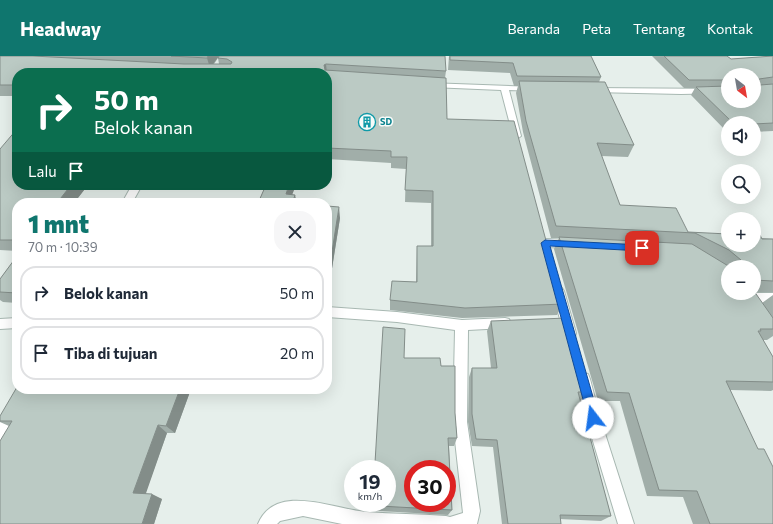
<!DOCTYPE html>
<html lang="id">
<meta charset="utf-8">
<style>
body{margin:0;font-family:Commissioner,sans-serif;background:#f6f6f7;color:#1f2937;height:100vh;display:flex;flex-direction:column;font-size:15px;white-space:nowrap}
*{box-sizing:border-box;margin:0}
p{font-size:13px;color:#747a83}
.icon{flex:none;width:22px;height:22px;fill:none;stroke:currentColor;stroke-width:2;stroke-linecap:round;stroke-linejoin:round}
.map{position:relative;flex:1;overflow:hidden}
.drawer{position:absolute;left:12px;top:142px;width:320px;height:196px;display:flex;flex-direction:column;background:#fff;border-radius:16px;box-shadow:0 4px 16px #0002}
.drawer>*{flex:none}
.top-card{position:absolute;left:12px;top:12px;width:320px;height:122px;border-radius:16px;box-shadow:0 4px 16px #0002;background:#0b6e4f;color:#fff;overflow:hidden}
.needle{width:26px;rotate:149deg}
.controls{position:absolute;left:721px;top:12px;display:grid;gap:8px}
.controls a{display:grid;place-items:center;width:40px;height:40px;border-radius:50%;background:#fff;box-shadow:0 4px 16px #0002;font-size:20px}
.speed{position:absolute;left:344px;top:404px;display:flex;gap:8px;font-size:20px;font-weight:700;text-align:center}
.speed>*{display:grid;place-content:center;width:52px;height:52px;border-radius:50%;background:#fff;box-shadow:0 4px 16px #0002;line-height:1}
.speed small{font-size:10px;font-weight:400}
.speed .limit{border:6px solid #d22;background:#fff;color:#111}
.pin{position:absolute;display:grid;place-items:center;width:34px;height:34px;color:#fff;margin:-17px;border-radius:8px;box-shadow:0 2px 6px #0006}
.me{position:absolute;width:44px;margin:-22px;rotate:345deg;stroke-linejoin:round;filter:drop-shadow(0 0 3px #0008)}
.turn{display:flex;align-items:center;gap:14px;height:84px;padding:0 16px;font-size:18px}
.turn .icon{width:52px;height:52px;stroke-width:2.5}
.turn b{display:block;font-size:28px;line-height:34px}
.then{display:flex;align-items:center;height:38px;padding:0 16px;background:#0003;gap:8px;font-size:15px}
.round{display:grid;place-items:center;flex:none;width:42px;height:42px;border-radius:16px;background:#f6f6f7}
.head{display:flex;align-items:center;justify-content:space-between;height:68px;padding:0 16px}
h1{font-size:24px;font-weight:800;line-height:30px;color:#0f766e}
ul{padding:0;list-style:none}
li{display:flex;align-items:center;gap:12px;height:54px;margin:0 8px 6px;padding:0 8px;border:2px solid #e0e1e3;border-radius:16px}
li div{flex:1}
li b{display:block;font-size:15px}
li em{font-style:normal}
header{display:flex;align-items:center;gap:24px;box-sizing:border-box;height:56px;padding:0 20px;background:#0f766e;color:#fff}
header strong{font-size:19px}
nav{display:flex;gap:22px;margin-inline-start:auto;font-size:14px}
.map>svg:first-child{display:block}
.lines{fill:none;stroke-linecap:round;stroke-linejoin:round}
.minor-casing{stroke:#a8b8b2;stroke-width:2}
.minor{fill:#fff;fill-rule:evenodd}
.wall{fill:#a1aea9;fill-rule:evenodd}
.shaded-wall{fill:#838d89}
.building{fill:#bbcac4;stroke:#838d89;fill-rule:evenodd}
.route{fill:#1a73e8;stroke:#114b97}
.labels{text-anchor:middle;stroke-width:3;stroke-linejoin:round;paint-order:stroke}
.far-culture-label{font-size:9px;font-weight:bold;fill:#0d838f;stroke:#f7fbf9;text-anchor:start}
</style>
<header>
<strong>Headway</strong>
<nav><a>Beranda</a><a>Peta</a><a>Tentang</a><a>Kontak</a></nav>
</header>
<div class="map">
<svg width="773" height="468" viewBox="0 0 773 468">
<rect width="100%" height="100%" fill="#e6efeb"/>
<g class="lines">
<!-- minor casing -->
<g class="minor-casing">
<path id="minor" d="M428 27 533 31 537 33 533 35 509 34 521 80 517 83 513 80 501 34 431 31 427 29Z
M590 32 728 33V37L681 38 593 36H590Z
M132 129H142L132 147H122Z
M545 183 572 184 576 185 578 188 576 191 572 192 545 191 541 190 540 187 541 184Z
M558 230 562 232 564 235 576 277 575 281 570 283 565 281 564 277 552 235 554 232Z
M747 237H773V247H747L743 245 741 242 743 239Z
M327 251 397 256 462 264 505 262 509 263 511 267 509 271 505 272 468 274 467 366 480 455 477 468H342L303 460 280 465 277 468H258C275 426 334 453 366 456 393 458 419 458 446 460L450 461 463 457 453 366 455 274 397 266 327 261Z
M17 262V272L0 273V263Z
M583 317 588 318 590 323 600 362 634 468H618L586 362 576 323 578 318Z
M18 333H33L5 383 0 386V364Z"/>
</g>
<!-- minor -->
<use href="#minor" class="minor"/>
</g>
<!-- wall -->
<path class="wall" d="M0 0H219L446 15 445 22 447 63 563 248 557 259 462 262 390 254V244L416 226 417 190H431V147L405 146 406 113 391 112V107L327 103V17H17V40H0ZM218 2 219 8H214Z
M449 0H591L601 21 599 26 634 89 628 101 601 100 620 149 688 176 773 183V236H754L762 247 773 239V280L767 284H763L773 301V334L771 335 730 334 773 468H693L683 441 647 440 620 345H598L554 193 559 182H551L523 76 516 37 518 30H514L510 17 448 14ZM728 211H754V237Z
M652 0H727L731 3 773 0V75L754 76V67H728V77L691 39 695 32H684ZM728 19H754L728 45Z
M0 93 88 129 74 147H17V195L0 194Z
M327 150 340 162 330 225H327Z
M17 200V247L3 246 0 244V223Z
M491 265 589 336 581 344H580L611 460 601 465 560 463 561 468H502L493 391 472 390 468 366 469 321 472 312H491L487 275Z
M404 302 441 310 455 357 457 382 454 390H449L452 454 448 459 363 454 361 449 375 407Z
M191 333 175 377H167L145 438 162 443 154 468 9 370 0 366V360Z"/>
<!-- shaded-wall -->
<path class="shaded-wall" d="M208 0H219L210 12 207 2Z
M326 8 327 17H325L324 9Z
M71 129H88L74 147H57Z
M289 129H296L289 147 286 138Z
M295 139 297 147 293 145Z
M339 151 340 162 330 225 329 215Z
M180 333H191L175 377 166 370Z
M158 369 167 377 144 443 133 437Z
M152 438 162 443 154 468H142Z"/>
<!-- building -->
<path class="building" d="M0 0H33L184 8H231L232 6 227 3 218 2 219 0H445L446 15 326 8 324 9 325 14 446 22 447 63 514 65 563 248 465 252 390 244 392 225 417 226V190H433V135L405 134 407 101H391V95L327 92V17H17V29H0Z
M171 0H208L207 2Z
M450 0H591L601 21 517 20 513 7 450 4Z
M664 0H727L731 3 773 0V21L759 23V28L760 29 773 28V67L754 68V67H733L696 31 728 30V45H754V19H728V24H689Z
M519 25 605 26 634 89 597 87 620 149 676 152 688 176 728 178V189H754V179H760L762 183H773V225L754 224V211H740L741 204 729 194 695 177 556 170 526 65Z
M17 73V129H71L57 147H17V184H0V93Z
M266 129H289L286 138 295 139 293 145 316 146V147H258Z
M327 150 339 151 329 215H327Z
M559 181 692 188 730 211H728V237H754V235L773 262V273H760L761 275H758L773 301V326L726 325 758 393H764L773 411V468H710L697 435 659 434 629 337 607 336Z
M17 200V237L0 236V223Z
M567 262 589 336H578L611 460 560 459 561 468H508L497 384 476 383 472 358V312H497L491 265Z
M383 271 405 273 404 302H440L441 310H455V357L457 382H448L452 454 361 449 362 447H387V413H364V407H375ZM413 413H447V447H413Z
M17 331V333H180L166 370 158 369 133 437 152 438 142 468H0V385L12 365H0V360Z"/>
<!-- route -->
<path class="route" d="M545 184 642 189 646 192 642 195 550 190 599 362 597 366 593 367 589 366 588 362 541 187Z"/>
<!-- icons -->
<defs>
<g id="building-ring" transform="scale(0.9)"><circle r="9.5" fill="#f7fbf9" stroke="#0f9aa8" stroke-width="1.5"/><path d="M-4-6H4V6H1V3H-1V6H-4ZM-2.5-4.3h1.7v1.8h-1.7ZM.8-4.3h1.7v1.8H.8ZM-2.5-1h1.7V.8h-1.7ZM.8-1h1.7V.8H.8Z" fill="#0f9aa8"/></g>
</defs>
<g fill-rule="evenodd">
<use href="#building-ring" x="367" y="66"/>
</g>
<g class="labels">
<!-- far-culture labels -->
<g class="far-culture-label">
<text x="380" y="69">SD</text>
</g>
</g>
</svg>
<div class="controls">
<a><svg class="needle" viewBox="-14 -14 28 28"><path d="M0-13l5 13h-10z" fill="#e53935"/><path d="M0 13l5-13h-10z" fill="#747a83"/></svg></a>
<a><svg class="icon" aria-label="sound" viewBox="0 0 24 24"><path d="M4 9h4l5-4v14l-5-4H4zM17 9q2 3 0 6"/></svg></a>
<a><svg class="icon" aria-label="search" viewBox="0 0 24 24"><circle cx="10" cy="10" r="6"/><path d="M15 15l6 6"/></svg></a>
<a>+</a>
<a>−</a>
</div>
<div class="speed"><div>19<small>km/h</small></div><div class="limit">30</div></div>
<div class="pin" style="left:642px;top:192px;background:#d93025"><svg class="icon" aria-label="arrive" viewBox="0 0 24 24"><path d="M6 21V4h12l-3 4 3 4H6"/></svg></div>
<svg class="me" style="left:593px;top:362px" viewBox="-20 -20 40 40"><circle r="19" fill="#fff"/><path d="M0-13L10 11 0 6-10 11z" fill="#1a73e8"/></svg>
<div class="top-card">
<div class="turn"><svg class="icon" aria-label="right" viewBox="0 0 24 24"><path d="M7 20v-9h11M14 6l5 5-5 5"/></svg><div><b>50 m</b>Belok kanan</div></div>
<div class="then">Lalu<svg class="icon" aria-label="arrive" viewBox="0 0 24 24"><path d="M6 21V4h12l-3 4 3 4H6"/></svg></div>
</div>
<section class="drawer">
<div class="head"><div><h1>1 mnt</h1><p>70 m · 10:39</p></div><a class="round"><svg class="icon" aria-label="close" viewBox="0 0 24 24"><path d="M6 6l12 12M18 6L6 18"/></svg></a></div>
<ul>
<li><svg class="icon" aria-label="right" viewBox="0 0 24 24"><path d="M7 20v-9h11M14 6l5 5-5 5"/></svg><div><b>Belok kanan</b></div><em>50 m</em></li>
<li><svg class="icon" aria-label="arrive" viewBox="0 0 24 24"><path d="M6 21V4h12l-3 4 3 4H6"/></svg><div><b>Tiba di tujuan</b></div><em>20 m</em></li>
</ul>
</section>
</div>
